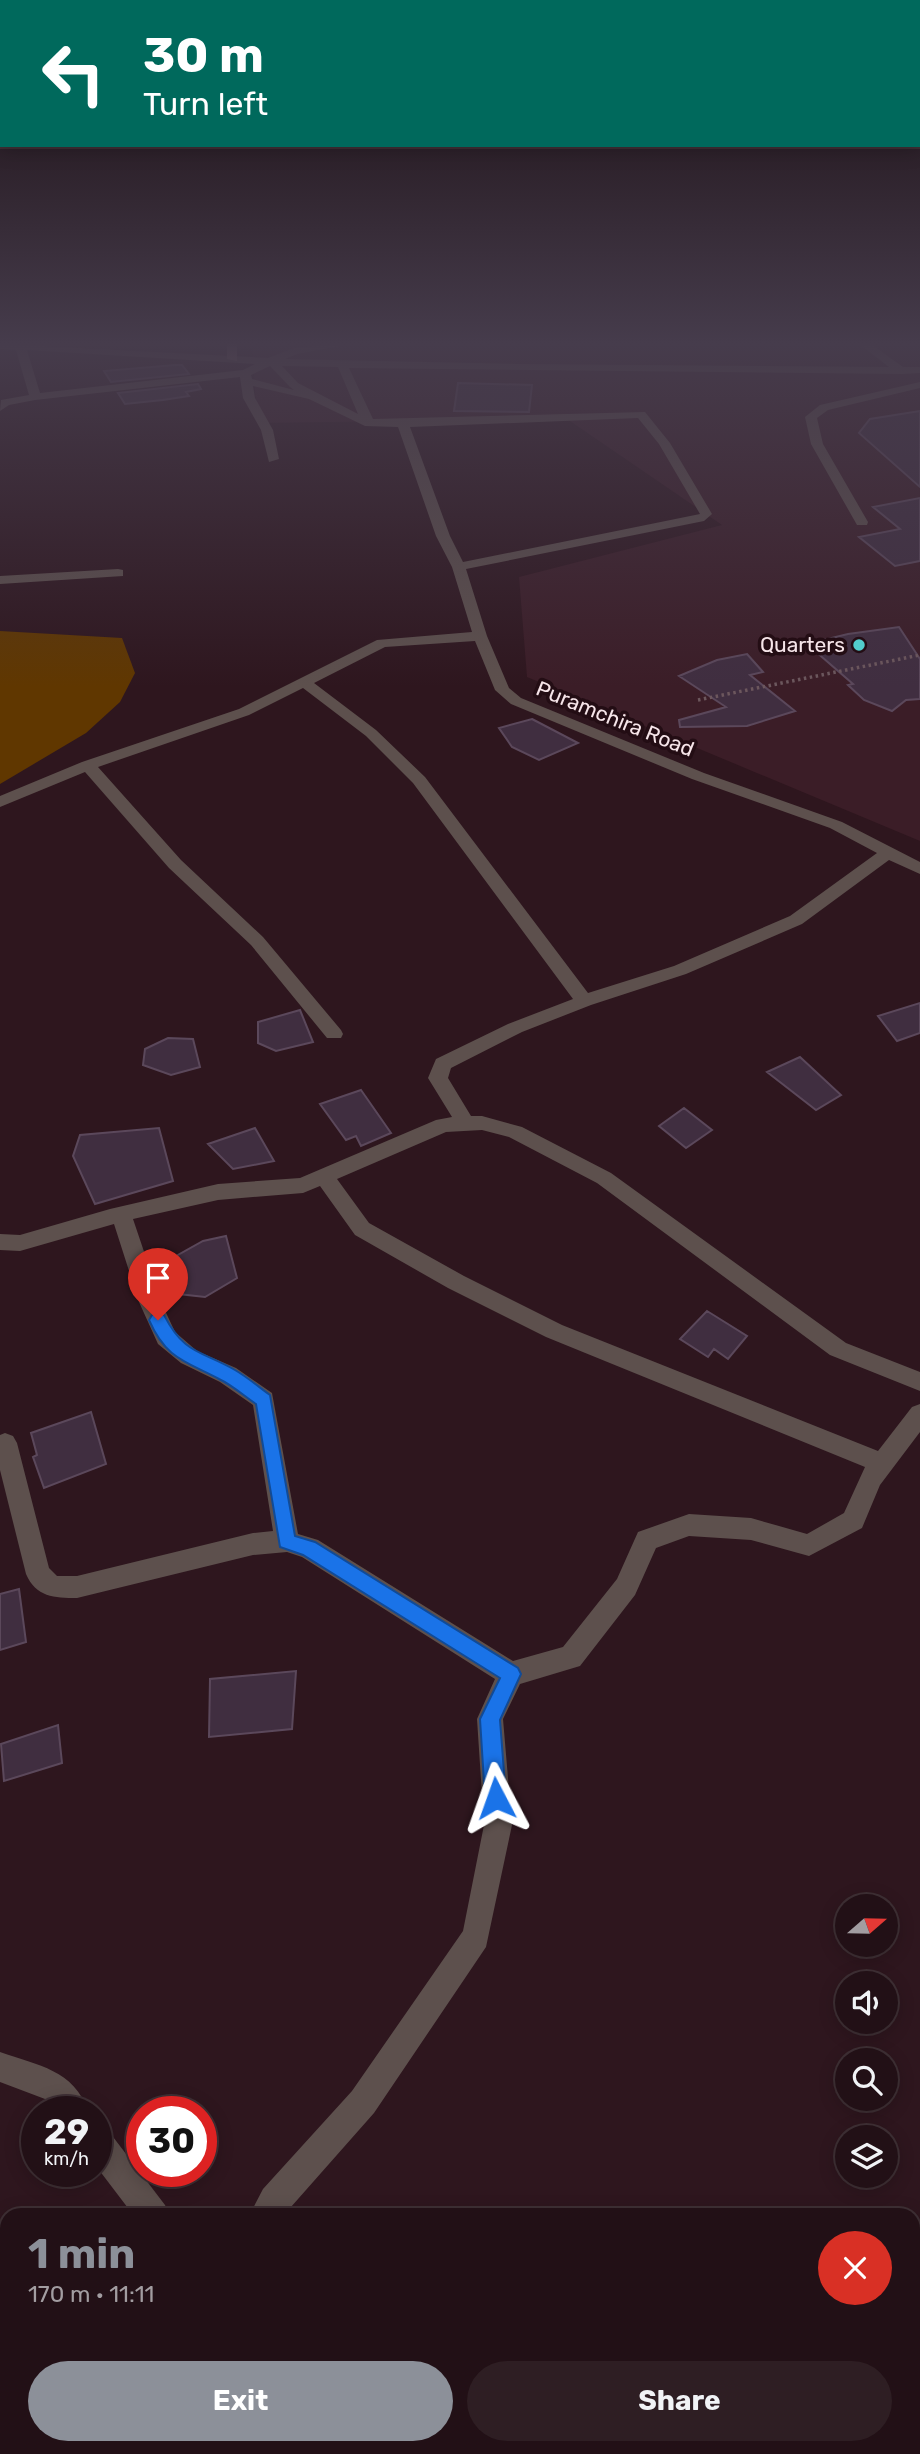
<!DOCTYPE html>
<meta charset="utf-8">
<style>
body{margin:0;font-family:Rubik,sans-serif;background:#2e1e23;color:#f1f3f6;height:100vh;display:flex;flex-direction:column;font-size:26px;white-space:nowrap}
*{box-sizing:border-box;margin:0}
p{font-size:23px;color:#a29da1}
.icon{flex:none;width:38px;height:38px;fill:none;stroke:currentColor;stroke-width:2;stroke-linecap:round;stroke-linejoin:round}
.map{position:relative;flex:1;overflow:hidden}
.drawer{position:absolute;left:0px;top:2208px;width:920px;height:247px;display:flex;flex-direction:column;background:#221016;border-radius:21px 21px 0 0;box-shadow:0 4px 18px #0003,0 0 0 2px #3f3035}
.drawer>*{flex:none}
.banner{position:absolute;left:0px;top:0px;width:920px;height:147px;box-shadow:0 4px 18px #0003,0 0 0 2px #3f3035;background:#00695c;color:#fff;overflow:hidden}
.needle{width:46px;rotate:70deg}
.fabs{position:absolute;left:835px;top:1894px;display:grid;gap:14px}
.fabs a{display:grid;place-items:center;width:63px;height:63px;border-radius:50%;background:#221016;box-shadow:0 4px 18px #0003,0 0 0 2px #3f3035;font-size:35px}
.speed{position:absolute;left:21px;top:2096px;display:flex;gap:14px;font-size:35px;font-weight:700;text-align:center}
.speed>*{display:grid;place-content:center;width:91px;height:91px;border-radius:50%;background:#221016;box-shadow:0 4px 18px #0003,0 0 0 2px #3f3035;line-height:1}
.speed small{font-size:18px;font-weight:400}
.speed .limit{border:10px solid #d22;background:#fff;color:#111}
.pin{position:absolute;display:grid;place-items:center;width:60px;height:60px;color:#fff;margin:-72px -30px;border-radius:50% 50% 50% 0;rotate:-45deg;box-shadow:0 0 7px #0007}
.pin .icon{rotate:45deg}
.me{position:absolute;width:77px;margin:-38px;rotate:356deg;stroke-linejoin:round;filter:drop-shadow(0 0 5px #0008)}
.turn{display:flex;align-items:center;gap:24px;height:147px;padding:0 28px;font-size:32px}
.turn .icon{width:91px;height:91px;stroke-width:2.5}
.turn b{display:block;font-size:49px;line-height:60px}
.round{display:grid;place-items:center;flex:none;width:74px;height:74px;border-radius:37px;background:#2e1e23}
.summary{display:flex;align-items:center;justify-content:space-between;height:119px;padding:0 28px}
h1{font-size:42px;font-weight:700;line-height:52px;color:#8c9099}
.action{display:flex;gap:14px;margin-top:auto;padding:14px 28px}
.action a{flex:1;height:80px;border-radius:42px;background:#8c9099;color:#fff;font-size:28px;font-weight:700;line-height:80px;text-align:center}
.action a+a{background:#2e1e23;color:#f1f3f6}
.map>svg:first-child{display:block}
.built{fill:#3b1d27}
.green{fill:#603700}
.building{fill:#402e40;stroke:#5b485b;stroke-width:2}
.lines{fill:none;stroke-linecap:round;stroke-linejoin:round}
.path{stroke:#6c575d;stroke-width:3.5;stroke-dasharray:2.5 3.5;stroke-linecap:butt}
.minor{fill:#5d504d;fill-rule:evenodd}
.major{fill:#9b817b;fill-rule:evenodd}
.route{fill:#1a73e8;stroke:#114b97;stroke-width:2}
.poi-dot{fill:#52cdcc;stroke:#230d14;stroke-width:2.5}
.labels{text-anchor:middle;stroke-width:7;stroke-linejoin:round;paint-order:stroke}
.far-poi-label{font-size:21px;fill:#f6e5e9;stroke:#230d14;text-anchor:end}
.far-street-label{font-size:21px;fill:#f6e5e9;stroke:#230d14}
</style>
<div class="map">
<svg width="920" height="2454" viewBox="0 0 920 2454">
<rect width="100%" height="100%" fill="#2e161e"/>
<!-- built -->
<path class="built" d="M252 344H920V841L527 677 519 577 722 525 567 419 257 423Z"/>
<!-- green -->
<path class="green" d="M0 631 122 638 135 673 120 702 86 733 0 784Z"/>
<!-- building -->
<path class="building" d="M175 365H182L189 374 111 382 104 371Z
M458 383 532 385 529 412 454 411Z
M198 384 201 389 186 392 189 396 163 400 125 404 118 393Z
M920 411V487L859 433 870 419Z
M920 498V561L895 566 859 537 900 529 873 507Z
M899 627 920 659V699L906 700 892 711 864 700 848 685 853 684 807 644 848 634Z
M747 654 763 672 750 675 795 711 747 726 680 727 679 720 726 707 679 676 717 660Z
M532 719 578 743 539 760 512 747 499 728Z
M920 1003V1033L897 1041 878 1016Z
M300 1010 313 1042 276 1051 258 1043V1022Z
M168 1038 193 1039 200 1067 171 1075 143 1065 145 1049Z
M800 1057 841 1095 816 1110 767 1072Z
M361 1090 391 1133 361 1146 356 1136 346 1140 320 1104Z
M684 1108 712 1130 686 1148 659 1126Z
M159 1128 173 1181 95 1204 73 1156 80 1135Z
M255 1128 274 1161 233 1169 208 1144Z
M226 1236 237 1278 205 1297 160 1292 153 1269 203 1241Z
M707 1311 747 1336 728 1359 714 1349 708 1357 680 1339Z
M91 1412 106 1464 44 1488 33 1457 37 1455 31 1433Z
M19 1589 26 1642 0 1650V1594Z
M296 1671 292 1729 209 1737 210 1679Z
M58 1725 62 1763 4 1781 1 1744Z"/>
<g class="lines">
<!-- path -->
<path class="path" d="M698 700 920 655"/>
<!-- minor -->
<path class="minor" d="M0 344 268 358 294 348 341 344 340 346 297 354 285 359 517 364 889 367 859 344H871L903 367H920V373L902 374 349 368 373 419 645 412 670 443 712 514 704 521 466 569 487 636 509 688 521 698 704 773 842 822 920 862V874L889 860 802 924 686 974 591 1005 522 1032 451 1068 448 1078 471 1116H482L522 1127 611 1173 846 1343 920 1372V1391L830 1355 597 1183 509 1137 482 1130 446 1132 337 1179 369 1223 464 1276 562 1325 878 1451 912 1407 920 1404V1432L880 1485 862 1528 809 1556 751 1540 689 1536 656 1548 635 1595 580 1666 520 1684 503 1719 512 1825 486 1947 374 2113 283 2216H249L263 2189 352 2091 463 1931 484 1825 477 1719 495 1679 302 1557 287 1552 253 1555 77 1598C54 1598 36 1597 26 1574L0 1470V1435L5 1433 13 1436 17 1443 49 1568 57 1576H77L253 1533 273 1531 253 1405 220 1382 181 1363 158 1344 139 1302 114 1224 20 1251 0 1250V1234L20 1235 110 1209 218 1184 300 1178 436 1120 452 1117 428 1078 436 1059 508 1024 573 999 413 783 366 736 303 688 249 715 98 767 181 860 263 937 341 1030 343 1034 341 1038H327L251 945 169 868 85 772 0 807V796L82 762 239 709 377 640 472 632 452 567 436 536 398 427 365 426 309 399 253 386 255 398 273 430 279 459 269 462 261 430 243 398 240 377 35 400 9 405 0 411 1 400 29 395 16 350 0 349ZM27 350 255 364 243 370 40 393ZM270 366 290 387 294 390 252 379 251 375ZM282 366 338 367 358 414 298 383ZM638 418 659 444 700 514 463 562 450 536 410 427ZM475 641 495 690 511 704 692 779 830 828 877 853 790 916 674 966 588 993 425 777 376 730 314 683 385 647ZM320 1186 355 1235 448 1288 546 1337 865 1467 844 1513 807 1534 751 1518 689 1514 638 1532 617 1579 563 1647 513 1661 318 1540 298 1534 272 1393 236 1368 197 1351 175 1332 161 1302 133 1219 218 1200 303 1193Z
M920 382V388L828 410 817 418 823 444 868 522 867 525H857L811 444 805 417 820 405Z
M118 569 123 570V576L0 584V576Z
M0 2052C39 2066 73 2069 89 2112H55L45 2099 0 2082Z
M96 2124 107 2129 165 2205 170 2216H134L96 2166Z
M141 2448H179L177 2454H138Z"/>
<!-- major -->
<path class="major" d="M227 344H237V361L227 359Z"/>
</g>
<!-- sky -->
<linearGradient id="sky" x2="0" y2="1"><stop stop-color="#190c10"/><stop offset="0.5" stop-color="#463c4c"/><stop offset="1" stop-color="#463c4c" stop-opacity="0"/></linearGradient>
<rect width="920" height="687" fill="url(#sky)"/>
<!-- route -->
<path class="route" d="M158 1313 164 1315C185 1355 200 1350 235 1370 247 1377 259 1387 270 1395L295 1536 315 1542 518 1668 521 1674 500 1720 506 1798 503 1806 496 1809 488 1806 485 1798 480 1719 500 1678 303 1555 280 1547 256 1404C244 1396 232 1385 219 1379 185 1361 166 1359 149 1320L152 1315Z"/>
<!-- markers -->
<circle class="poi-dot" cx="859" cy="645" r="7"/>
<g class="labels">
<!-- far-poi labels -->
<g class="far-poi-label">
<text x="845" y="652">Quarters</text>
</g>
<!-- far-street labels -->
<g class="far-street-label">
<text transform="translate(615 719) rotate(22)" y="7">Puramchira Road</text>
</g>
</g>
</svg>
<div class="fabs">
<a><svg class="needle" viewBox="-14 -14 28 28"><path d="M0-13l5 13h-10z" fill="#e53935"/><path d="M0 13l5-13h-10z" fill="#a29da1"/></svg></a>
<a><svg class="icon" aria-label="sound" viewBox="0 0 24 24"><path d="M4 9h4l5-4v14l-5-4H4zM17 9q2 3 0 6"/></svg></a>
<a><svg class="icon" aria-label="search" viewBox="0 0 24 24"><circle cx="10" cy="10" r="6"/><path d="M15 15l6 6"/></svg></a>
<a><svg class="icon" aria-label="layers" viewBox="0 0 24 24"><path d="M12 4l9 5-9 5-9-5zM3 14l9 5 9-5"/></svg></a>
</div>
<div class="speed"><div>29<small>km/h</small></div><div class="limit">30</div></div>
<div class="pin" style="left:158px;top:1320px;background:#d93025"><svg class="icon" aria-label="arrive" viewBox="0 0 24 24"><path d="M6 21V4h12l-3 4 3 4H6"/></svg></div>
<svg class="me" style="left:496px;top:1798px" viewBox="-20 -20 40 40"><path d="M0-17L14 15 0 8-14 15z" fill="#1a73e8" stroke="#fff" stroke-width="4"/></svg>
<div class="banner">
<div class="turn"><svg class="icon" aria-label="left" viewBox="0 0 24 24"><path d="M17 20v-9H6M10 6l-5 5 5 5"/></svg><div><b>30 m</b>Turn left</div></div>
</div>
<section class="drawer">
<div class="summary"><div><h1>1 min</h1><p>170 m · 11:11</p></div><a class="round" style="background:#d93025;color:#fff"><svg class="icon" aria-label="close" viewBox="0 0 24 24"><path d="M6 6l12 12M18 6L6 18"/></svg></a></div>
<div class="action"><a>Exit</a><a>Share</a></div>
</section>
</div>
